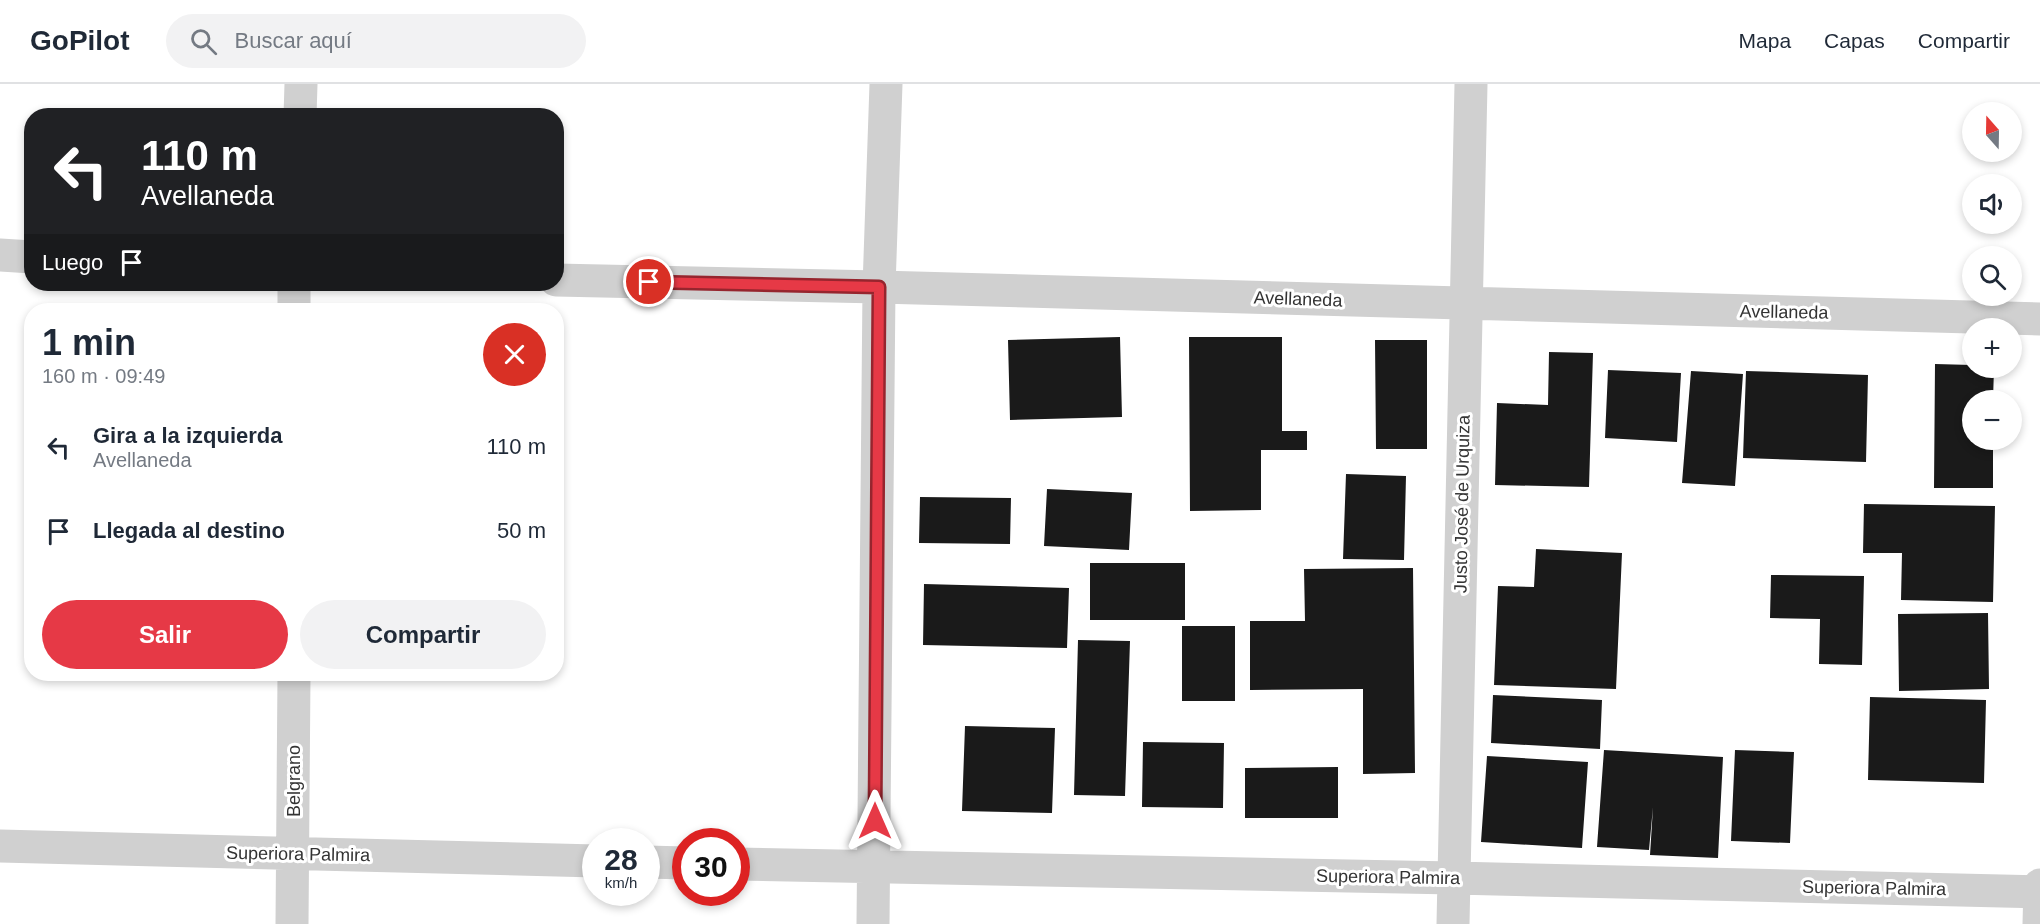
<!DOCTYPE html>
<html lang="es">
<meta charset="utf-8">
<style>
body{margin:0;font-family:Arial,sans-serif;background:#f2f2f3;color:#1f2937;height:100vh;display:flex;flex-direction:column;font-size:22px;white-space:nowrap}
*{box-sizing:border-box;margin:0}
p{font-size:20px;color:#747a83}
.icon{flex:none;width:33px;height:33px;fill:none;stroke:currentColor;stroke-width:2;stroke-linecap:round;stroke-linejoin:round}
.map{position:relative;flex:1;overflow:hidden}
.sheet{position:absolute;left:24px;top:219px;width:540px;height:378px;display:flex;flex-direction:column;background:#fff;border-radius:24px;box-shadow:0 3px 9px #0003}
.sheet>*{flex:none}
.guide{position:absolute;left:24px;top:24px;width:540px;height:183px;border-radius:24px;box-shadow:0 3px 9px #0003;background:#202124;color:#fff;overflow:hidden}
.needle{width:39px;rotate:340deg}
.controls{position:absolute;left:1962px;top:18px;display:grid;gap:12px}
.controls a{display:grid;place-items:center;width:60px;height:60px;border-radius:50%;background:#fff;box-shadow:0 3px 9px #0003;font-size:30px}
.speed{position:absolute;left:582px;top:744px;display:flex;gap:12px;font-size:30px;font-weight:700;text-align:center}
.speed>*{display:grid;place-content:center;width:78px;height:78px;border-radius:50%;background:#fff;box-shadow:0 3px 9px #0003;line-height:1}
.speed small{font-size:15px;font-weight:400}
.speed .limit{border:9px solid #d22;background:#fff;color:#111}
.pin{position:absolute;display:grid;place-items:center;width:51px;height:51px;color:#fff;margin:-26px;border:3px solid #fff;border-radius:50%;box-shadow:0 2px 6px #0007}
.me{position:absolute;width:66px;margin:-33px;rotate:0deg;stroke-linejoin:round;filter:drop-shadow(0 0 4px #0008)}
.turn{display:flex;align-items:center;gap:21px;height:126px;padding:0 18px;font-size:27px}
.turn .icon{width:78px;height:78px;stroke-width:2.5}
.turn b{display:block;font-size:42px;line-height:51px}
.then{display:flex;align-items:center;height:57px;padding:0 18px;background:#0003;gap:12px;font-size:22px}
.round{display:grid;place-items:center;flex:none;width:63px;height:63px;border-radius:32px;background:#f2f2f3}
.overview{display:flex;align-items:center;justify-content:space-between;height:102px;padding:0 18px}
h1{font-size:36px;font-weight:600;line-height:45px}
.button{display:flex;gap:12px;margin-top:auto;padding:12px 18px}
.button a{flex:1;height:69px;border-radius:36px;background:#e63946;color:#fff;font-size:24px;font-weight:600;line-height:69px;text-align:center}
.button a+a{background:#f2f2f3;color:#1f2937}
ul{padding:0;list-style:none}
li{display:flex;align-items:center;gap:18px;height:84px;padding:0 18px}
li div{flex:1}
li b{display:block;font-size:22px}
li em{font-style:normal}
header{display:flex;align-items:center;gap:36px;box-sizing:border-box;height:84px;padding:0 30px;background:#fff;border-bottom:2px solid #e0e1e3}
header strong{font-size:28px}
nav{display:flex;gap:33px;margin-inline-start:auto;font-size:21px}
.search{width:420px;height:54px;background:#f2f2f3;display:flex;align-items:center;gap:15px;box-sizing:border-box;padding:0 21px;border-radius:33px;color:#747a83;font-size:22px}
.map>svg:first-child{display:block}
.building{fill:#1a1a1a}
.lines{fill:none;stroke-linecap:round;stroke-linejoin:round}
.street{stroke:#d0d0d0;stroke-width:33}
.route-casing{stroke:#96252e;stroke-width:15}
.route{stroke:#e63946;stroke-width:10}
.labels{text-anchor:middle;stroke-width:6;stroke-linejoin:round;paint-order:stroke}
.street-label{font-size:18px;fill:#333;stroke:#fff}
</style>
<header>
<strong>GoPilot</strong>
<div class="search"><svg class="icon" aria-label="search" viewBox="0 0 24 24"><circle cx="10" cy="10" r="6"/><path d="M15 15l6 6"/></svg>Buscar aquí</div>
<nav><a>Mapa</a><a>Capas</a><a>Compartir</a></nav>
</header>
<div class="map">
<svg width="2040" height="840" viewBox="0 0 2040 840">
<rect width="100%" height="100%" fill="#fff"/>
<!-- building -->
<path class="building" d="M1120 253 1122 333 1010 336 1008 256Z
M1189 253H1282V347H1307V366H1261V426L1190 427Z
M1375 256H1427V365H1376Z
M1549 268 1593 269 1589 403 1495 401 1497 319 1548 321Z
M1935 280 1972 281V284H1994L1993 316H1972V356H1993V404H1934Z
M1608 286 1681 289 1677 358 1605 354Z
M1691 287 1743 290 1735 402 1682 399Z
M1746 287 1868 291 1866 378 1743 374Z
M1346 390 1406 392 1404 476 1343 475Z
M1047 405 1132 409 1129 466 1044 462Z
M920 413 1011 414 1010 460 919 459Z
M1864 420 1995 422 1993 518 1901 516 1902 469H1863Z
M1536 465 1622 469 1616 605 1494 601 1498 502 1534 503Z
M1090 479H1185V536H1090Z
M1413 484 1415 689 1363 690V605L1250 606V537H1305L1304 485Z
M1771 491 1864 492 1862 581 1819 580 1820 535 1770 534Z
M924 500 1069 504 1067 564 923 561Z
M1988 529 1989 605 1899 607 1898 530Z
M1182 542H1235V617H1182Z
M1078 556 1130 557 1125 712 1074 711Z
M1493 611 1602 616 1600 665 1491 659Z
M1870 613 1986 616 1984 699 1868 696Z
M965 642 1055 644 1052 729 962 727Z
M1143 658 1224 659 1223 724 1142 723Z
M1604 666 1723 673 1718 774 1650 771 1653 723 1649 766 1597 763Z
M1735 666 1794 668 1790 759 1731 757Z
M1487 672 1588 678 1582 764 1481 758Z
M1338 683V734H1245V684Z"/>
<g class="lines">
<!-- street -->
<path class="street" d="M300 32 301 0
M0 171 32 173
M556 196 879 203 2040 235
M294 200V226
M0 762 596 777
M646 778 686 779
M736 780 1454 794 2040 808
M292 840 294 590
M873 840 879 203 886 0
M1453 840 1471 0
M2039 840 2040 801"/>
</g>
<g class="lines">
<!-- route casing -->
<g class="route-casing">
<path id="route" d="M649 198 879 203 875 737"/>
</g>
<!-- route -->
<use href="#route" class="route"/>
</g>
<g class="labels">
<!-- street labels -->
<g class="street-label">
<text transform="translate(1298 215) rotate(2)" y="6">Avellaneda</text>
<text transform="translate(1784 228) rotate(1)" y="6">Avellaneda</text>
<text transform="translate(1462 420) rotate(-89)" y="6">Justo José de Urquiza</text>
<text transform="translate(294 697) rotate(-90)" y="6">Belgrano</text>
<text transform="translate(298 770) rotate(1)" y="6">Superiora Palmira</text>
<text transform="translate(1388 793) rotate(1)" y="6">Superiora Palmira</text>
<text transform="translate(1874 804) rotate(1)" y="6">Superiora Palmira</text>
</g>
</g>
</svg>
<div class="controls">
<a><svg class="needle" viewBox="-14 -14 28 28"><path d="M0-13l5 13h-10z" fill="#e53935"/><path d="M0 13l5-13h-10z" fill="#747a83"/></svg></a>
<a><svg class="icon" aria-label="sound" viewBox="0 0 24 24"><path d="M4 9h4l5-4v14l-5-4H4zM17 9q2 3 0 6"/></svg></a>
<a><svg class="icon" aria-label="search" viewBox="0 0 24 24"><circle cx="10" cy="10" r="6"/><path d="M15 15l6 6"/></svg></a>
<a>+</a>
<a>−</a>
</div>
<div class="speed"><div>28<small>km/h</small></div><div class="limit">30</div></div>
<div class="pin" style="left:649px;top:198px;background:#d93025"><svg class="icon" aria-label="arrive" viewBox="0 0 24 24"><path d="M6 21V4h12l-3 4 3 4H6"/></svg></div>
<svg class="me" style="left:875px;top:737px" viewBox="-20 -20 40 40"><path d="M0-17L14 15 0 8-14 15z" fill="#e63946" stroke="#fff" stroke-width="4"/></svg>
<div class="guide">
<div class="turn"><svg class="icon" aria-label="left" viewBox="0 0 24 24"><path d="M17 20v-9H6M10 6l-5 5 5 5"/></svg><div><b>110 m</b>Avellaneda</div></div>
<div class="then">Luego<svg class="icon" aria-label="arrive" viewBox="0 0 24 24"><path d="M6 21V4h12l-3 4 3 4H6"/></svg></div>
</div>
<section class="sheet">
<div class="overview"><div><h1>1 min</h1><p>160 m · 09:49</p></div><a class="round" style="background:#d93025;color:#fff"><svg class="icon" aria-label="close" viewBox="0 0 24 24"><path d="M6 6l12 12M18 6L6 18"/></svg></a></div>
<ul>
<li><svg class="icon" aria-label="left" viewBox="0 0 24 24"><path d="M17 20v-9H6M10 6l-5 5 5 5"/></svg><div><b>Gira a la izquierda</b><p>Avellaneda</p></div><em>110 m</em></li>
<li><svg class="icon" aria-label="arrive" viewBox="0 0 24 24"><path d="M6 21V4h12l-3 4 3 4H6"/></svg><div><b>Llegada al destino</b></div><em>50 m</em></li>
</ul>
<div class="button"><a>Salir</a><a>Compartir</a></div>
</section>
</div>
